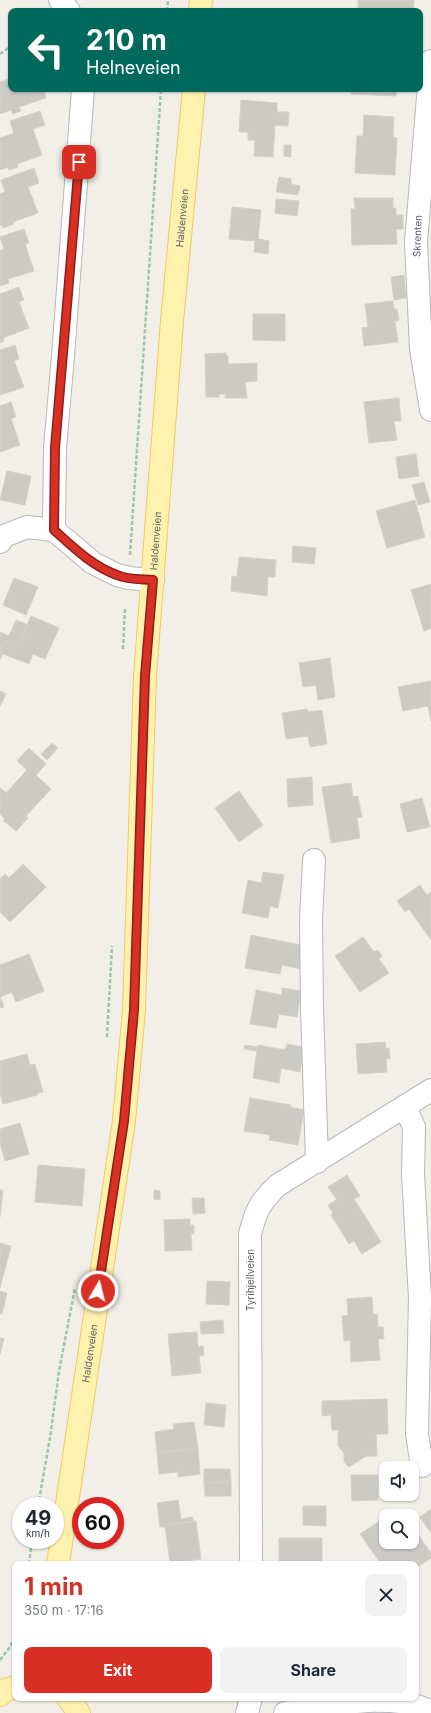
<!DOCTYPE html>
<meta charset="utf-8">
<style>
body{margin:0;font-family:Inter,sans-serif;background:#f2f2f3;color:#1f2937;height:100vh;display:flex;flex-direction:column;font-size:15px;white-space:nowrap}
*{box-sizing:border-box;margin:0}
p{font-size:13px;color:#747a83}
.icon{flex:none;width:22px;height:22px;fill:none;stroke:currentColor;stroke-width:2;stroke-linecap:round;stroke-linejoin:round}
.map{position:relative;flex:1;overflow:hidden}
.details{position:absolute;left:12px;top:1561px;width:407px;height:140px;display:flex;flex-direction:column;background:#fff;border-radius:8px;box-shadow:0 1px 3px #0004}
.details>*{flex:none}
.top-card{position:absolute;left:8px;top:8px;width:415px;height:84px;border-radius:8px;box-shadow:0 1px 3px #0004;background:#00695c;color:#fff;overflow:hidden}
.controls{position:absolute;left:379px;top:1461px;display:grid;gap:8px}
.controls a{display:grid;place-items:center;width:40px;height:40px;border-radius:8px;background:#fff;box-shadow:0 1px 3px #0004;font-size:20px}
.speed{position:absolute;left:12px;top:1497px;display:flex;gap:8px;font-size:20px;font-weight:700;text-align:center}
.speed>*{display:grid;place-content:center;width:52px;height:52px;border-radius:50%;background:#fff;box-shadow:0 1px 3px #0004;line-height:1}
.speed small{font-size:10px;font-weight:400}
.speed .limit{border:6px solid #d22;background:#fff;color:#111}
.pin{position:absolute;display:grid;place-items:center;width:34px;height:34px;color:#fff;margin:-17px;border-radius:8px;box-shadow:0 2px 6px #0006}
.me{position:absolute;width:44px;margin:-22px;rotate:8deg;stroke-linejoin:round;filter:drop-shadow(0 0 3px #0008)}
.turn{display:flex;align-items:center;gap:14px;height:84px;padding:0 12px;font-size:18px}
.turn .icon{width:52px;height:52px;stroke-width:2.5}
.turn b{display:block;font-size:28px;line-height:34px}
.round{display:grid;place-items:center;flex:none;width:42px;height:42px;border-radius:8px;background:#f2f2f3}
.headline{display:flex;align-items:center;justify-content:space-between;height:68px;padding:0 12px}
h1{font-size:24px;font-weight:700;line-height:30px;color:#d93025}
.action{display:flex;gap:8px;margin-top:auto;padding:8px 12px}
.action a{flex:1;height:46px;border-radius:8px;background:#d93025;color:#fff;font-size:16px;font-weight:700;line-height:46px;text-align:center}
.action a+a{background:#f2f2f3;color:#1f2937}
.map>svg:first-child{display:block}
.building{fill:#cccac5;stroke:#d6d1c6}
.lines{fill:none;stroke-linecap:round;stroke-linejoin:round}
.minor-casing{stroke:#b5b8bc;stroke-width:24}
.major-casing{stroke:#f2c960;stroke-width:24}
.path{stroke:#9cc7a9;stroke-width:2.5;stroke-dasharray:4 2;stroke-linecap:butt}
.minor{stroke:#fff;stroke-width:22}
.major{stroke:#fff2af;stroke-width:22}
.route-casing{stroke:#8d1f18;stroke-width:10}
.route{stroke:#d93025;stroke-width:7}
.labels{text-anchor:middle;stroke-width:3.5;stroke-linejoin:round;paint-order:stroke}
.street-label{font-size:10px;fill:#5f6368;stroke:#fff}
</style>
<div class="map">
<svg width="431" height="1713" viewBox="0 0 431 1713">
<rect width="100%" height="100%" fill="#f1efe8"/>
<!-- building -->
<path class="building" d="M358 0H414L413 11H358Z
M11 78V89H43L46 98 19 107 21 111 13 114 11 110 0 114V82Z
M352 89H397L396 96 351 94Z
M241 100 277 103V112H289L288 126 275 125 273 157 254 156 255 140H248V132H239Z
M40 111 45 125 33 129 42 155 17 164 18 167 9 170 8 167 0 170V138L14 133 10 121Z
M364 115 394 117 393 137 397 138 395 175 355 173 357 136H363Z
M284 145H291V157L284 156Z
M34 168 39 183 28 187 38 213 13 222 14 224 3 228 2 225 0 226V194L5 192 1 180Z
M279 177 291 179V184L300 186 298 195 276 192Z
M354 198H393V208H396V215H403V229H396L397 244 352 245 351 209H355Z
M276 199 299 201 297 216 275 213Z
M232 207 261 210 258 239 269 241 268 254 254 252 255 241 229 239Z
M24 229 29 243 25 244 34 271 8 279 9 283 0 286V251L4 249 0 237Z
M404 275 406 298 394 300 391 277Z
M19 287 24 300 19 302 29 328 3 338 4 341 0 343V294Z
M393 301 394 309H397L399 320 395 321 398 342 364 346 362 328 368 327 365 304Z
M253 314H285V341L253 340Z
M15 345 19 359 14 361 24 387 0 395V350Z
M226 353V356H228V364L257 363V381L245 382 247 398H225V394H219V397H206L205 354Z
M399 398 401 421H394L397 440 369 443 364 402Z
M11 402 16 417 11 419 20 445 0 452V406Z
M416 454 419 476 399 479 396 457Z
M7 471 31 476 25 505 0 500Z
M424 482 430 502 418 505 412 485Z
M415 500 425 537 387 548 376 511Z
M293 546 316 548 314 564 292 562Z
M239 557 276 560 275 577H268L267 596 231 591 232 576 237 577Z
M14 578 38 587 26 615 3 605Z
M431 584V628L424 631 411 590Z
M31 616 59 628 45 659 33 654 29 664 1 653 6 640 18 646Z
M16 620 28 625 18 646 6 640 1 653H3L0 660V632L9 636Z
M330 658 335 697 318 700 316 685 303 687 299 663Z
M431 681V721L428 706 403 711 398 687Z
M0 691 6 694 0 706Z
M307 709 308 712 322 710 327 744 310 747 308 736 286 739 282 713Z
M52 743 58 748 47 760 41 754Z
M29 748 46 764 36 775 51 789 26 816 28 818 16 831 3 820 5 819 0 814V788L6 793 27 770 17 761Z
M312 777 313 805 288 807 287 779Z
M351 783 353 797 358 796 362 817 357 818 360 838 331 843 322 787Z
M239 791 263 825 239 842 215 808Z
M422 798 430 827 407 832 400 804Z
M23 864 46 887 10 922 0 912V879L5 874 9 878Z
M263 872 284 875 278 908 270 906 268 918 242 913 248 880 261 883Z
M420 885 427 895 431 892V940L409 909 405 912 397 901Z
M251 935 305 946 301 969 282 965 280 974 245 968Z
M363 937 374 952 378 950 382 956 379 959 389 973 360 992 335 956Z
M29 954 44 991 16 1002 12 992 0 997V965Z
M282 988 301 991 297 1017 279 1014 276 1028 250 1024 256 990 282 995Z
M0 997 4 1007 0 1008Z
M385 1042 386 1049 389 1048 390 1058 386 1059 387 1072 358 1074 356 1044Z
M287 1044 304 1047 300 1072 281 1068 279 1083 253 1078 257 1051 244 1049 245 1045 258 1047V1045L285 1050Z
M27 1054 30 1065 35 1064 43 1092 37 1093V1095L3 1104 0 1093V1061Z
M250 1098 291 1105 290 1107 304 1110 298 1145 269 1140 270 1135 244 1131Z
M20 1123 29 1154 5 1161 0 1143V1129Z
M38 1165 85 1169 82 1206 35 1202Z
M347 1175 360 1196 354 1199 381 1242 362 1254 354 1241 349 1244 331 1215 333 1213 328 1205 337 1200 328 1187Z
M0 1190H3L0 1217Z
M154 1190 160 1191V1200L154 1199Z
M192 1198H204L205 1213 193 1214Z
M190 1219V1225H194V1234H191L192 1250 165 1251 164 1220Z
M0 1243 11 1246 5 1269 0 1268Z
M0 1268 5 1269 0 1288Z
M207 1281 230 1282 229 1305 206 1304Z
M0 1291 7 1293 2 1314H0Z
M372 1297 373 1315 377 1314 378 1327H383L384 1339H378L380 1360 351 1362 350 1340 344 1341 342 1316 348 1315 347 1299Z
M223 1320 224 1333 201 1334 200 1322Z
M197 1332 198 1347 203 1346 204 1355 199 1356 201 1373 172 1376 168 1334Z
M0 1338 4 1339 0 1354Z
M387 1399 388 1434H376L377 1456H366L349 1467 344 1462V1453L338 1446V1430H332L331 1415 322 1416V1401Z
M206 1403 226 1405 224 1427 204 1425Z
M194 1422 198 1448 157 1453 155 1432 174 1429 173 1424Z
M198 1448 200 1474 178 1477V1472L159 1474 157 1453Z
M204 1469H230L231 1482 204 1483Z
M351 1475H378V1500L352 1501Z
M231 1482V1496H205L204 1483Z
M178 1500 181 1519 193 1517V1521L165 1525V1527H160L157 1503Z
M303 1506H326V1526L303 1525Z
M431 1509V1533L420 1517Z
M386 1517V1542H412V1535L416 1532 431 1553V1558L416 1568V1564H381L360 1534Z
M196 1521 201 1559 170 1563 165 1525Z
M279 1538H322V1564H279Z"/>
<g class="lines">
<!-- minor casing -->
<g class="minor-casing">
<path id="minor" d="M60 0 69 11
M431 61 416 242 421 349 431 410
M54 530 55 448 63 356 83 89
M0 542 4 536 27 527 54 530 93 563 117 575 129 578 153 580
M314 860 311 919 312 1008 317 1162
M405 1107 414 1127 413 1174 420 1298 417 1434 422 1466
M251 1564 250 1234C256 1210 260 1202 278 1185L431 1090
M247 1713 251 1698
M285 1713C328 1707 391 1689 431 1712"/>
</g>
<!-- major casing -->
<g class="major-casing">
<g id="major">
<path d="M200 11 201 0"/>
<path id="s1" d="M58 1564 124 1121 134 1010 145 676 172 321 194 89"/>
<path d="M0 1695 6 1690 15 1687"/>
<path d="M68 1698 79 1713"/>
</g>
</g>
<!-- path -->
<path class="path" d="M167 11 168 0
M0 54 11 46
M130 555 161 89
M123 649 125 609
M107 1037 112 946
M38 1506 50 1438 59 1371 75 1288
M29 1564 32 1540
M0 1660 10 1647 15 1637"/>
<!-- minor -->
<use href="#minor" class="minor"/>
<!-- major -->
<use href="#major" class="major"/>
</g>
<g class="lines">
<!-- route casing -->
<g class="route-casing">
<path id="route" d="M79 162 55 448 54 530C73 547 92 566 117 575 128 580 141 579 153 580L145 676 134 1010 124 1121 98 1291"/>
</g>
<!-- route -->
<use href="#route" class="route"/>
</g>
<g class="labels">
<!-- street labels -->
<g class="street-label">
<text dy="4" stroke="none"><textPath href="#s1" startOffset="1353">Haldenveien</textPath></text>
<text transform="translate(417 236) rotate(-88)" y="4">Skrenten</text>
<text dy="4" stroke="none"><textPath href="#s1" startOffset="1029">Haldenveien</textPath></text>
<text transform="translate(250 1280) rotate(-90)" y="4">Tyrihjellveien</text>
<text dy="4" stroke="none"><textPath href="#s1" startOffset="213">Haldenveien</textPath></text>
</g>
</g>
</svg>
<div class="controls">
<a><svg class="icon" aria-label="sound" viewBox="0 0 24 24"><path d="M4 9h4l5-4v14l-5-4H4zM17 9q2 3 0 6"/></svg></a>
<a><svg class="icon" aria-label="search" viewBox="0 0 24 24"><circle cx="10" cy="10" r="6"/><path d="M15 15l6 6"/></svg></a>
</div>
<div class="speed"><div>49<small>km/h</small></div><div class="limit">60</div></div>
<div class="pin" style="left:79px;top:162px;background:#d93025"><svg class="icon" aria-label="arrive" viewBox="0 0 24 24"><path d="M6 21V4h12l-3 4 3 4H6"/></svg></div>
<svg class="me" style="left:98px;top:1291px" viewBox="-20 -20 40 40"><circle r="17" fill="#d93025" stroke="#fff" stroke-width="3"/><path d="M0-11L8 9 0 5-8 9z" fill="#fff"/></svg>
<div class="top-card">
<div class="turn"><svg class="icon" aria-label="left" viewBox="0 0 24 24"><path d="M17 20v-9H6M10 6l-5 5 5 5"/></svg><div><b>210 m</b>Helneveien</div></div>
</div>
<section class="details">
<div class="headline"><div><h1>1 min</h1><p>350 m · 17:16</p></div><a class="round"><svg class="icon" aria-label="close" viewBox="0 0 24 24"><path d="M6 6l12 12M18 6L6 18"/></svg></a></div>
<div class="action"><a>Exit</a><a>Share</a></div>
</section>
</div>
